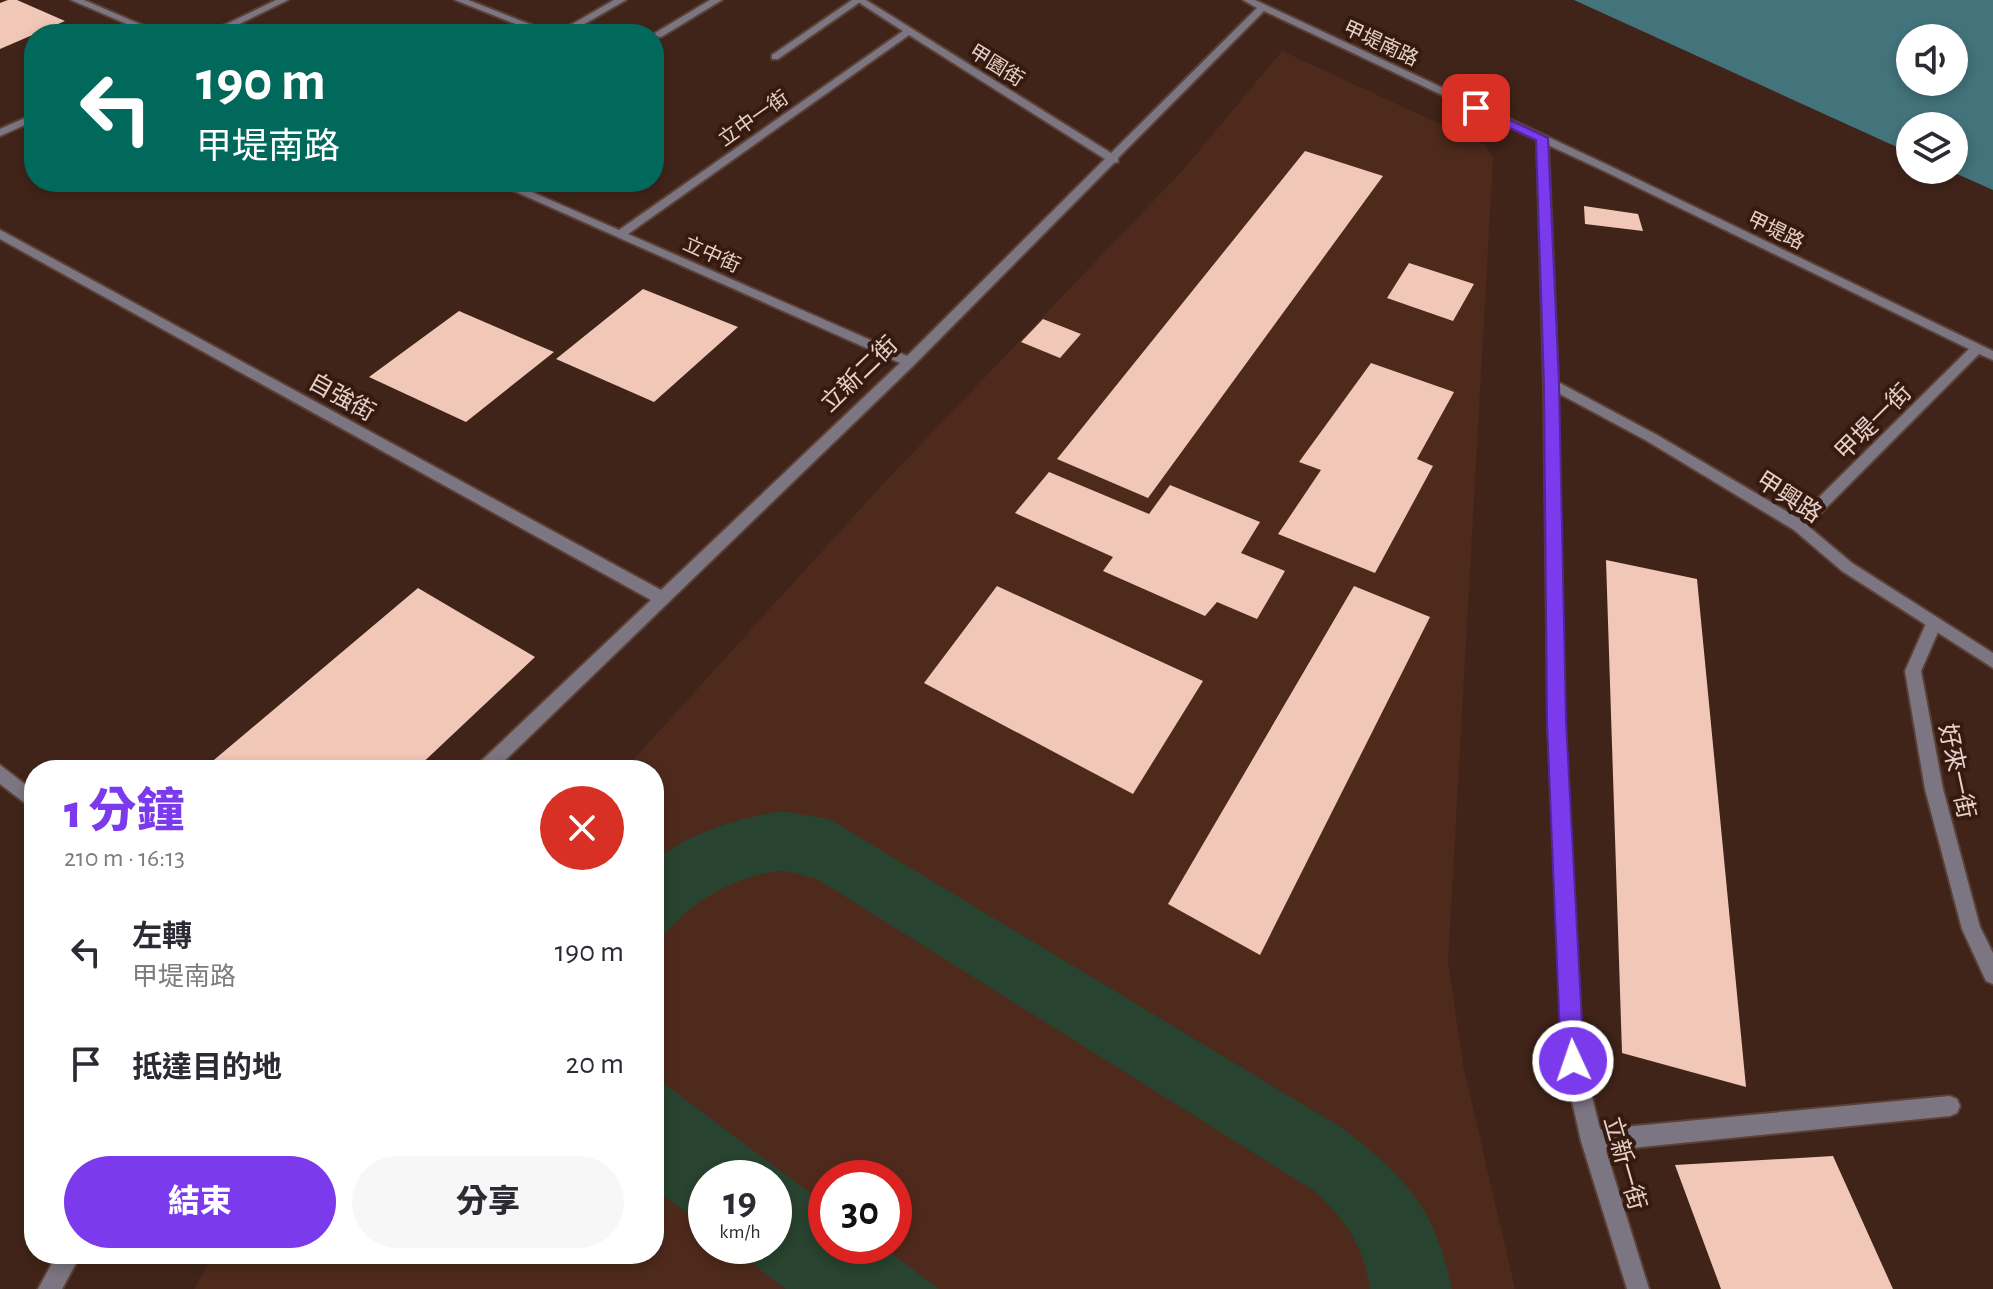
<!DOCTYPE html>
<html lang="zh-TW">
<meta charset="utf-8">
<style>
body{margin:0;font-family:"Alegreya Sans","Noto Sans TC",sans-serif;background:#f7f7f7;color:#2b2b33;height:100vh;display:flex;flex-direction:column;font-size:30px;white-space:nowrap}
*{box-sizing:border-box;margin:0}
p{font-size:26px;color:#7c7c81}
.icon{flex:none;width:44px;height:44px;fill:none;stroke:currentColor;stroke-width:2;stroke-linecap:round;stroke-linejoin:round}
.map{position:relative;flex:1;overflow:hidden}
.sheet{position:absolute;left:24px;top:760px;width:640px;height:504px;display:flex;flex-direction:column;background:#fff;border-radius:32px;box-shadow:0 4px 12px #0003}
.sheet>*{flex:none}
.banner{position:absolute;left:24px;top:24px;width:640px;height:168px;border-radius:32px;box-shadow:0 4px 12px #0003;background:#00695c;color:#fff;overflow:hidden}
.tools{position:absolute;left:1896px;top:24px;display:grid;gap:16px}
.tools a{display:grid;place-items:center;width:72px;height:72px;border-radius:50%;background:#fff;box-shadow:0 4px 12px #0003;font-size:40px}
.speed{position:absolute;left:688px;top:1160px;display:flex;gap:16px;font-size:40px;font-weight:700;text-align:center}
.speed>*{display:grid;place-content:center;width:104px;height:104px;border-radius:50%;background:#fff;box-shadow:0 4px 12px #0003;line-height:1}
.speed small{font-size:20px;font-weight:400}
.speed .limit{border:12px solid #d22;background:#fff;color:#111}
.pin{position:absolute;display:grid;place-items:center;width:68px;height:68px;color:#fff;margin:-34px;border-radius:16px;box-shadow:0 4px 12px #0006}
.me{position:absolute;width:88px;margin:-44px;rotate:357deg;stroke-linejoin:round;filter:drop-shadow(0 0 6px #0008)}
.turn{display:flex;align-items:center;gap:28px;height:168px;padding:0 40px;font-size:36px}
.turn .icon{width:104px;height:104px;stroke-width:2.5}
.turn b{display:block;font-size:56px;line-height:68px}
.round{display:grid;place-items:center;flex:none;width:84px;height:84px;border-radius:42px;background:#f7f7f7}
.head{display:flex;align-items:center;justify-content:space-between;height:136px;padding:0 40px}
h1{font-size:48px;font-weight:800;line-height:60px;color:#7c3aed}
.cta{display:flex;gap:16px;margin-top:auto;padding:16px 40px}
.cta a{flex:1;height:92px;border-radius:48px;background:#7c3aed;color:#fff;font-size:32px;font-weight:800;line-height:92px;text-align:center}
.cta a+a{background:#f7f7f7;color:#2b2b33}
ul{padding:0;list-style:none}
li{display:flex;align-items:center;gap:24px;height:112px;padding:0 40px}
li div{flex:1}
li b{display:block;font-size:30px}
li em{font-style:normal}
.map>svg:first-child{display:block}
.built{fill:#4e2a1c;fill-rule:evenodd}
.green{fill:#28432f}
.water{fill:#43737b;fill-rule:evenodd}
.building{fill:#f1c7b7}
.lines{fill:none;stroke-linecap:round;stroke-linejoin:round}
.lane-casing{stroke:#5b4035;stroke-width:4}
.street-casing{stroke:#5b4035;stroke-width:4}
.lane{fill:#7c7582;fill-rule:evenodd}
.street{fill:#7c7582;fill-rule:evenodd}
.route{fill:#7c3aed;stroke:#51269a;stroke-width:2}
.labels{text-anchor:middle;stroke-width:8;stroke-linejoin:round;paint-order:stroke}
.far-street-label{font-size:20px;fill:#e5d1ca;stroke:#361a0f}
.street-label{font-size:24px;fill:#e5d1ca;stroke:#361a0f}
</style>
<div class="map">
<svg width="1993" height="1289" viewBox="0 0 1993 1289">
<rect width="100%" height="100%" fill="#412419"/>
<!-- built -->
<path class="built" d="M1282 51 1485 145 1493 158 1448 962 1463 1065 1515 1289H194L214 1254H654V770H624L883 484 1184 169ZM706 1178H774V1246H706ZM826 1178H894V1246H826Z"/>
<!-- green -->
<path class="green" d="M780 811 829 819 1344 1129C1407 1179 1435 1208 1452 1289H1370C1362 1243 1348 1224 1316 1192L817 879C805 876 791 870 779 871 731 876 677 909 654 950V861C691 832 734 820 780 811Z
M654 1076 826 1205V1246H881L939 1289H786L729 1246H774V1178H706V1228L654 1188Z"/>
<!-- water -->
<path class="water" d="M1574 0H1993V190L1948 170H1954V126H1910V153ZM1910 38H1954V82H1910Z"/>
<!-- building -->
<path class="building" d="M8 0H17L65 21 0 49V3Z
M1305 151 1383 176 1148 498 1057 459Z
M1584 206 1638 214 1643 231 1585 224Z
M1409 263 1474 284 1453 321 1387 298Z
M643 289 738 327 654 402 556 359Z
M459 311 554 352 466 422 369 377Z
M1043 319 1081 334 1060 358 1021 342Z
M1371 363 1454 392 1417 459 1433 466 1375 573 1278 534 1321 470 1299 462Z
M1049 472 1149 514 1170 485 1260 522 1241 553 1285 571 1257 619 1217 602 1205 616 1103 571 1113 557 1015 513Z
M1606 560 1697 579 1746 1087 1622 1053Z
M997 586 1203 681 1133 794 924 683Z
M1354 586 1430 617 1260 955 1168 904Z
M418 588 535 657 415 770H202Z
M1833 1156 1893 1289H1721L1675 1165Z"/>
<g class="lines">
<!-- lane casing -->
<g class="lane-casing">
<path id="lane" d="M455 0H468L555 34H541Z
M710 0H722L661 37 654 36 655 33Z
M852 0H863L778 59H772V55Z
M1934 617 1940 619 1942 623 1921 671 1943 789 1980 927 1993 953V984L1986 981 1962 929 1925 789 1905 671 1928 619Z
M1950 1096 1957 1099 1960 1106 1957 1113 1950 1116 1592 1152 1585 1148 1581 1141 1585 1134 1592 1130Z"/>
</g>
<!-- street casing -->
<g class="street-casing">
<path id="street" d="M71 0H84L163 34H150Z
M276 0H288L219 34H206Z
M614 0H626L567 34H555Z
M855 0H866L1111 153 1257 8 1243 0H1255L1610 166 1993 351V360L1979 354 1808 526 1852 563 1993 653V668L1842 571 1794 530 1647 441 1558 393 1564 721 1583 1061 1603 1141 1649 1289H1627L1581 1141 1563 1061 1548 721 1544 384 1537 140 1264 11 1118 158V162L1114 163 914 365 495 770H474L477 765 651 600 0 239V230L4 232 661 590 900 363 494 182H509L619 230 903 31ZM909 35 1105 159 907 356 628 234ZM1548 145 1602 170 1969 349 1798 518 1657 435 1558 382Z
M34 114V121L0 136V129Z
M0 765 34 791V810L0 784Z
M57 1254H81L62 1289H38Z"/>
</g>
<!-- lane -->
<use href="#lane" class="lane"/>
<!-- street -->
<use href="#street" class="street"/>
</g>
<!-- route -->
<path class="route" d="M1472 106H1480L1548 138 1559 384 1566 721 1584 1061 1581 1069 1573 1072 1565 1069 1561 1061 1547 721 1544 384 1536 140 1472 111Z"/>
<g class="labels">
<!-- far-street labels -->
<g class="far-street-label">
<text transform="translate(1381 43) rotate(25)" y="7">甲堤南路</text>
<text transform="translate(997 65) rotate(32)" y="7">甲園街</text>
<text transform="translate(753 118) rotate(-35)" y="7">立中一街</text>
<text transform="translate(1776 230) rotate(26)" y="7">甲堤路</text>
<text transform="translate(712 254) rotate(24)" y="7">立中街</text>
</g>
<!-- street labels -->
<g class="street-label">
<text transform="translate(859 374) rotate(-44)" y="8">立新二街</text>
<text transform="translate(342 397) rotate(29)" y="8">自強街</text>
<text transform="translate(1873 422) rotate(-45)" y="8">甲堤一街</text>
<text transform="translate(1789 497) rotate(33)" y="8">甲興路</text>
<text transform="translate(1957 771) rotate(78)" y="8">好來一街</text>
<text transform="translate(1625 1163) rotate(74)" y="8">立新一街</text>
</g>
</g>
</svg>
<div class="tools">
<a><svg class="icon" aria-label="sound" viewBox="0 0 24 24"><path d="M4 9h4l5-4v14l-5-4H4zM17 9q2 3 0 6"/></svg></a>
<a><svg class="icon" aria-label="layers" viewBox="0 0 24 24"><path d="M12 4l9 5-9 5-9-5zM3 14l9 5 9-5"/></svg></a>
</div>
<div class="speed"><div>19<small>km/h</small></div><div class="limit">30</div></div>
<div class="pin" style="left:1476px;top:108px;background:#d93025"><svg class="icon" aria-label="arrive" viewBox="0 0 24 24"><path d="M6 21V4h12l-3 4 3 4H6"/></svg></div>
<svg class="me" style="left:1573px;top:1061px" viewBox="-20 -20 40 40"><circle r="17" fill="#7c3aed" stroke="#fff" stroke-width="3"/><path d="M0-11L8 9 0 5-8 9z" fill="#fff"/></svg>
<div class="banner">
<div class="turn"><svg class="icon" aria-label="left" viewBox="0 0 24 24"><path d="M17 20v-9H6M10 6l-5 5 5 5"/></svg><div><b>190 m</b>甲堤南路</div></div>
</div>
<section class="sheet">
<div class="head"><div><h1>1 分鐘</h1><p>210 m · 16:13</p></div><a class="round" style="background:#d93025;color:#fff"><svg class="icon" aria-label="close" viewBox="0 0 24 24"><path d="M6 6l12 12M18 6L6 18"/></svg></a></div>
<ul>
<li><svg class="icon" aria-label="left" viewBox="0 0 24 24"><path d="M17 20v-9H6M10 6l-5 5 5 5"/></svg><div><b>左轉</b><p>甲堤南路</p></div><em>190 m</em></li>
<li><svg class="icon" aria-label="arrive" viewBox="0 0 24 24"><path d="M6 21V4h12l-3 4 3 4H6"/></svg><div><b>抵達目的地</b></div><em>20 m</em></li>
</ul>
<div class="cta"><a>結束</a><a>分享</a></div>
</section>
</div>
